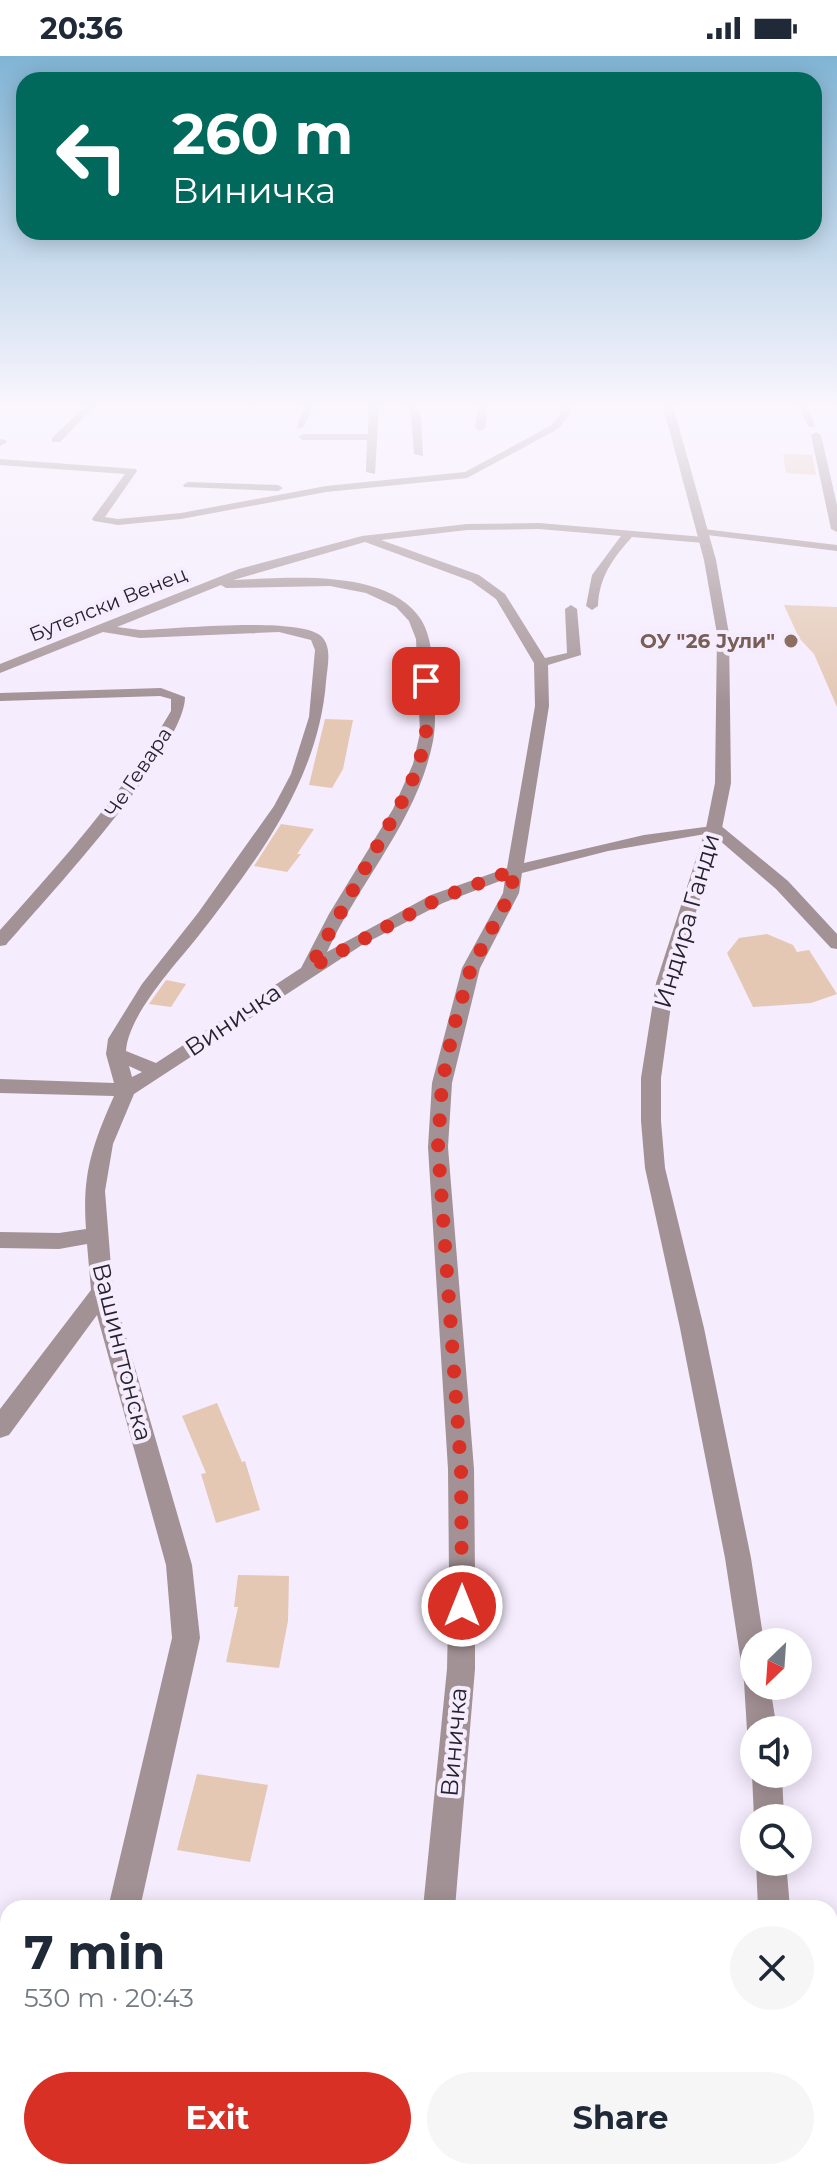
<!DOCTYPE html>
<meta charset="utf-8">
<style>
body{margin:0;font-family:Montserrat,sans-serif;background:#f6f6f7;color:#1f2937;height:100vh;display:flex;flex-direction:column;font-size:30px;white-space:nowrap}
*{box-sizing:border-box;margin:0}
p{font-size:26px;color:#747a83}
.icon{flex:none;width:44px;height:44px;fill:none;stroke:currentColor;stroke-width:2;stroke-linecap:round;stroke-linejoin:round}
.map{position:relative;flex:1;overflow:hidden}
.drawer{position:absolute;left:0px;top:1844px;width:838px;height:280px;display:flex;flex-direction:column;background:#fff;border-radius:24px 24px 0 0;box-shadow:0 4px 20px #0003}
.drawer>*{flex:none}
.hud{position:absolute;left:16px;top:16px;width:806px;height:168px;border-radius:24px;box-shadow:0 4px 20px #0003;background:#00695c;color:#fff;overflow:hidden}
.needle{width:52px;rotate:205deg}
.fabs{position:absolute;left:740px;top:1572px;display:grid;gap:16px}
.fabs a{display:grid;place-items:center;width:72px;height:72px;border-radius:50%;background:#fff;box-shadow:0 4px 20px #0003;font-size:40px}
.pin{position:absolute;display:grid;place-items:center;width:68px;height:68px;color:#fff;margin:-34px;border-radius:16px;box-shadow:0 4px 12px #0006}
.me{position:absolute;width:88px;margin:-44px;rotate:0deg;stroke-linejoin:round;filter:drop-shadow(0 0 6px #0008)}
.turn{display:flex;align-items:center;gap:28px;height:168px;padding:0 24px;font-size:36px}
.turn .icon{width:104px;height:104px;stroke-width:2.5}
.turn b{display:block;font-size:56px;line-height:68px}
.round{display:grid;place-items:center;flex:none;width:84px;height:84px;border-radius:42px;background:#f6f6f7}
.overview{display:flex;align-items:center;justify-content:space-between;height:136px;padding:0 24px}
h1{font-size:48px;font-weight:700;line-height:60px}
.button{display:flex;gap:16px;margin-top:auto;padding:16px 24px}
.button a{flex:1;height:92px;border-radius:48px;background:#d93025;color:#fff;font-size:32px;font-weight:700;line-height:92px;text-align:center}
.button a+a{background:#f6f6f7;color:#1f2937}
.status{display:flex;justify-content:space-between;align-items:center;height:56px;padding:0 40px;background:#fff;direction:ltr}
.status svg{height:22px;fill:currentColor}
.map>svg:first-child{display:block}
.building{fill:#e4c8b4}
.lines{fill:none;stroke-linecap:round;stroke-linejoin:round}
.minor{fill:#a39295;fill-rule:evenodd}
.tertiary{fill:#a39295;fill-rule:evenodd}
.route{stroke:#d93025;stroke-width:14;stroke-dasharray:0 25.2}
.education-dot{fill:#8d6e63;stroke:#f5ecfd;stroke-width:3}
.labels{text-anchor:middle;stroke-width:8;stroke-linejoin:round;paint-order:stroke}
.far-street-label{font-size:20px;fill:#28222d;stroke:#f5ecfd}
.far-education-label{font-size:20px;font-weight:bold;fill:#785e54;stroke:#f5ecfd;text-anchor:end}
.street-label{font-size:24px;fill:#28222d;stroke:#f5ecfd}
</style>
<div class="status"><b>20:36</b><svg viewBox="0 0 49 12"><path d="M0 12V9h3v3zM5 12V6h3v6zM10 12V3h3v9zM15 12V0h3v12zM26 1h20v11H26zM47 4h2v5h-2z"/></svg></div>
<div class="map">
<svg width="837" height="2124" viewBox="0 0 837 2124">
<rect width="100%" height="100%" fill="#f5ecfd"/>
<!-- building -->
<path class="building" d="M783 398 812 399 816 419 786 417Z
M784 549 837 551V651L814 598 799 582Z
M325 663 353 664 343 713 332 732 309 729Z
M281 768 314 773 297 798H301L287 816 254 810Z
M767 878 793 889 797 896 809 894 837 938 811 947 753 951 727 897 739 882Z
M166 924 186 928 171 951 149 948Z
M217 1347 242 1406 245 1405 260 1454 216 1467 201 1418 206 1417 182 1360Z
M238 1519 289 1520 288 1565 279 1612 226 1606 238 1551H234Z
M197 1718 268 1729 250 1806 177 1794Z"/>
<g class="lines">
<!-- minor -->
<path class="minor" d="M85 350H95L60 386H52V382Z
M304 350H314L303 372H297Z
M369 350H379L375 418 366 416 367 384H303L298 381 303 378H368Z
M406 350H416L421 360 423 400 414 398 411 360Z
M478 350H488L485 372 480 375 475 372Z
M560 350H570V358L558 373 467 422 326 436 181 463 118 469 94 465 92 463 125 418 0 409V403L136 413 137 415 105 461 118 463 181 457 326 430 465 416 552 369 560 358Z
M798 350H808L815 371H809Z
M816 376 821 379 837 449V476L831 473 811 379Z
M0 383 6 384 7 386 0 390Z
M188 426 278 429 283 432 278 435 184 431 183 429Z
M539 467 704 481 710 484 704 487 632 481C613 502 599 521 598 550L592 554 586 550 592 519 621 480 539 473 467 474 381 484 479 519 505 538 545 602 567 597 565 553 571 549 577 553 581 599 548 609 549 650 524 807 644 779 720 769 788 825 837 878V893L831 892 776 833 711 777 608 795 522 817 519 837 480 912 452 1027 448 1091 474 1413 475 1518V1613L455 1852H423L447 1613 449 1518 448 1413 428 1091 432 1027 462 912 503 837 505 823 443 847 362 889 134 1038 113 1088 105 1135 113 1236 192 1509 200 1582 140 1852H108L172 1582 166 1509 97 1259 9 1379 0 1382V1353L91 1234 87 1188 59 1193 0 1192V1176L59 1177 86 1173C82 1118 92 1090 114 1040L0 1037V1023L114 1027 106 998 108 983 142 928 198 857 274 750 291 718 309 661 315 594 311 584 279 576 140 582 103 576 0 617V608L239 513 362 480 467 468ZM365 486 471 525 496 543 534 607 535 650 507 812 431 839 327 896C360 825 418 763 433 685 437 663 434 640 433 618 432 600 431 581 422 565 389 511 287 522 233 524ZM221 529 226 532 330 530 366 537 396 551 409 565 416 583 420 677 413 708 393 753 329 858 301 912 156 1007 126 995C128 960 174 910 196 883 256 806 318 726 326 626 327 612 333 591 321 580 299 560 173 573 140 574L117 571ZM129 1010 142 1016 132 1021Z
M703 473 837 489V495L699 478 697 476Z
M161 632 185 641C185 693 45 844 6 889L0 890V874C62 805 124 736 171 655V643L160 640 0 645V637Z
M48 2116H84L82 2124H46Z
M398 2116H434L433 2124H397Z"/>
<!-- tertiary -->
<path class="tertiary" d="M663 350H673L716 504 729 578 731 727 722 772 674 927 661 1022V1065L665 1112 704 1272 751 1502 764 1586H754V1630H770L777 1674H754V1685L747 1674 744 1626 725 1502 680 1272 645 1112 641 1065V1022L656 927 706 772 715 727 717 578 704 504Z
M754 1714V1718H782L784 1762H754L752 1718Z
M756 1806H786L790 1852H758Z
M777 2116H813L814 2124H778Z"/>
</g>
<!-- sky -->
<linearGradient id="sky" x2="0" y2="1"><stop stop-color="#81b4d4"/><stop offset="0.54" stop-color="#faf6fe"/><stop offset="1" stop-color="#faf6fe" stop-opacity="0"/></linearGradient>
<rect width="837" height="648" fill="url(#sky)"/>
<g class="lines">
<!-- route -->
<path class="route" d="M426 625V685L410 731 310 912 438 843 514 814 511 837 471 912 454 970 442 1027 438 1091 461 1413 462 1550"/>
</g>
<!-- markers -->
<circle class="education-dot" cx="791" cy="585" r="8"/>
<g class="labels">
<!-- far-street labels -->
<g class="far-street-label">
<text transform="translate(108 548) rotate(-22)" y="7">Бутелски Венец</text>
<text transform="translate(138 716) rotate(-56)" y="7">Че Гевара</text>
</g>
<!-- far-education labels -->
<g class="far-education-label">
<text x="775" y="592">ОУ "26 Јули"</text>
</g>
<!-- street labels -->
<g class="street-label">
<text transform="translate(687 865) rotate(-74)" y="8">Индира Ганди</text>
<text transform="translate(233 964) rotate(-34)" y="8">Виничка</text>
<text transform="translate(122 1296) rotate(76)" y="8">Вашингтонска</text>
<text transform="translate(454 1686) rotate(-85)" y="8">Виничка</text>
</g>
</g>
</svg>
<div class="fabs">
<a><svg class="needle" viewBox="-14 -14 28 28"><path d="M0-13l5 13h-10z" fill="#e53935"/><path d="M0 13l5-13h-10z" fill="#747a83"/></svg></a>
<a><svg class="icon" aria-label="sound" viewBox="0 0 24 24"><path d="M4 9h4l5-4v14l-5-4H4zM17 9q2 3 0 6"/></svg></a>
<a><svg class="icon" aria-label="search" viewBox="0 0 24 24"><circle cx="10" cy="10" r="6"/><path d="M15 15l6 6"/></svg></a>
</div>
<div class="pin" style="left:426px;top:625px;background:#d93025"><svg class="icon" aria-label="arrive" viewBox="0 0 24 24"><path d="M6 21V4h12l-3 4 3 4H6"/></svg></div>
<svg class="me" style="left:462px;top:1550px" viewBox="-20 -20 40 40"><circle r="17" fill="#d93025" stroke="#fff" stroke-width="3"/><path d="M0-11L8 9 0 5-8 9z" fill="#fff"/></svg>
<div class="hud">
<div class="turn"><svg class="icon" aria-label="left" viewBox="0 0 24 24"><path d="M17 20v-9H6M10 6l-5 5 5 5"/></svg><div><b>260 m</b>Виничка</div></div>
</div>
<section class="drawer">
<div class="overview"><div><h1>7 min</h1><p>530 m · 20:43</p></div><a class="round"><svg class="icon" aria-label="close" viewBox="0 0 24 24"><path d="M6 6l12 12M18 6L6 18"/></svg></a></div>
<div class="button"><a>Exit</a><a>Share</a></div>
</section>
</div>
